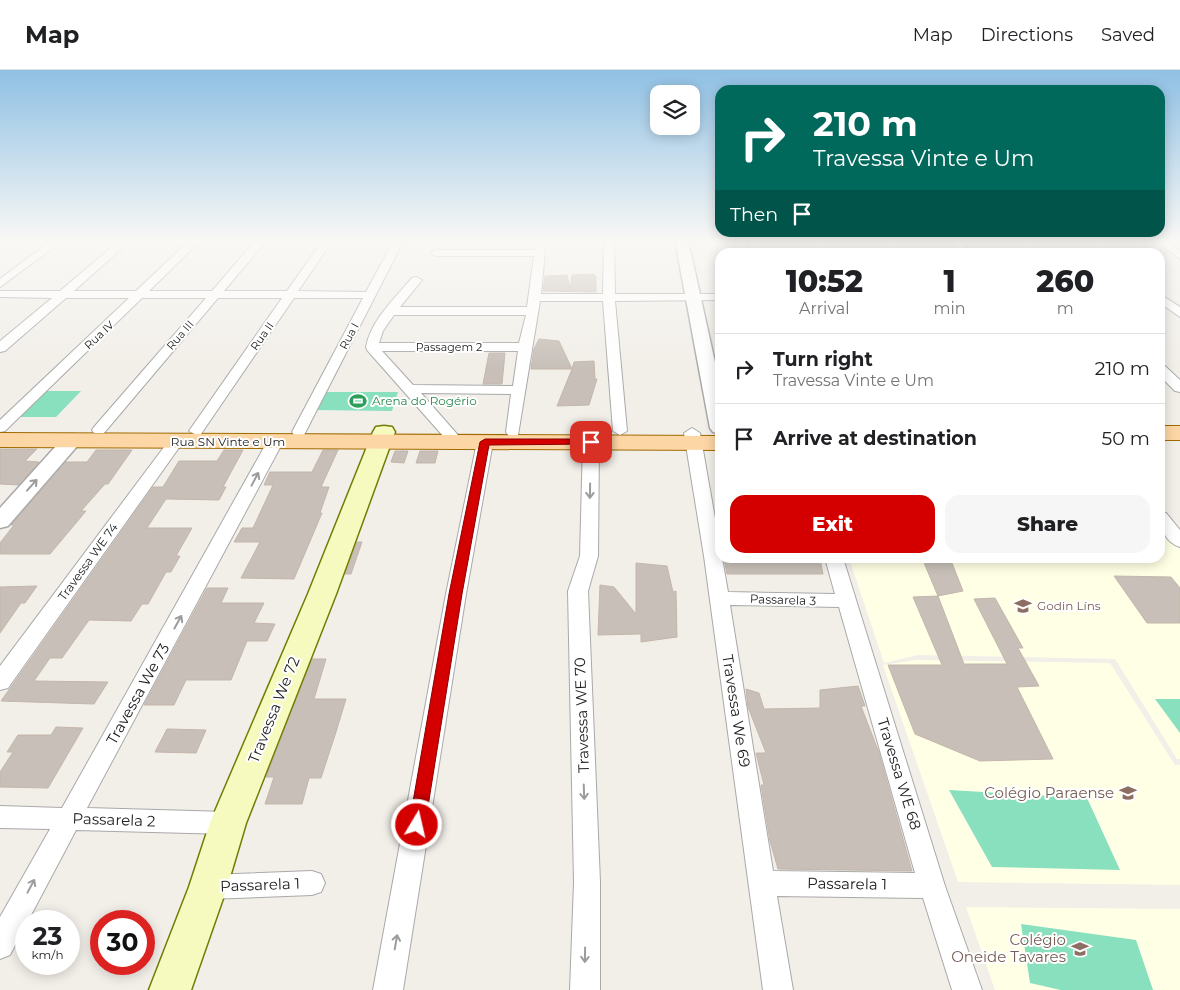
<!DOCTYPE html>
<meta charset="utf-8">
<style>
body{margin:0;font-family:Montserrat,sans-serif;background:#f6f6f6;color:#202124;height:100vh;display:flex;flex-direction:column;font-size:19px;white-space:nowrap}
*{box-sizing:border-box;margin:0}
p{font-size:16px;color:#757577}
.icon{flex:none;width:28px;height:28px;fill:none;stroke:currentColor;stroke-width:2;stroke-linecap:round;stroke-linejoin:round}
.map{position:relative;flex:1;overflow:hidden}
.side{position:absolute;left:715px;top:178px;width:450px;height:315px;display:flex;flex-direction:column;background:#fff;border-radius:15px;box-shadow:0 2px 12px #0003}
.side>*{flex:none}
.top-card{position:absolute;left:715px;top:15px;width:450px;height:152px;border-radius:15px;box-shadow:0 2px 12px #0003;background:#00695c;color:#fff;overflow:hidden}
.tools{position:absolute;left:650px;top:15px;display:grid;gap:10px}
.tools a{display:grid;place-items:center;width:50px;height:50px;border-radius:10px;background:#fff;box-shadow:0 2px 12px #0003;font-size:25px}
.speed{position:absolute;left:15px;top:840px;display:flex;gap:10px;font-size:25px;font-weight:700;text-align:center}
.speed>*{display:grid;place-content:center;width:65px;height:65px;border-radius:50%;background:#fff;box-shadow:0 2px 12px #0003;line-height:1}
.speed small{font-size:12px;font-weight:400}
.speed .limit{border:8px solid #d22;background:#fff;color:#111}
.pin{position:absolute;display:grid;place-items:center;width:42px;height:42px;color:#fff;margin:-21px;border-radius:10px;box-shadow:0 2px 8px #0006}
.me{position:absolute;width:55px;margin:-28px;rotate:9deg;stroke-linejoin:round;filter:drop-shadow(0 0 4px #0008)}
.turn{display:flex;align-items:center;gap:18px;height:105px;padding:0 15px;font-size:22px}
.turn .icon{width:65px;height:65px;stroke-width:2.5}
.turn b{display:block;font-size:35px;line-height:42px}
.then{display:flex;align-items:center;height:48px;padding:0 15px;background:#0003;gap:10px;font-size:19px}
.eta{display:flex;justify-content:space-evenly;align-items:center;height:85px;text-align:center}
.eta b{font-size:30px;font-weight:800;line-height:35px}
.cta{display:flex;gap:10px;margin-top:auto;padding:10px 15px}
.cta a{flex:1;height:58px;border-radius:15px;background:#d40000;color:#fff;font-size:20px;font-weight:800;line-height:58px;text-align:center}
.cta a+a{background:#f6f6f6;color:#202124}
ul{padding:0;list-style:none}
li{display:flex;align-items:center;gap:15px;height:70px;padding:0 15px;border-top:1px solid #e0e0e0}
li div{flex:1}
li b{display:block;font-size:19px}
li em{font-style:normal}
header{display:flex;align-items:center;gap:30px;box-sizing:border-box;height:70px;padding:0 25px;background:#fff;border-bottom:1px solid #e0e0e0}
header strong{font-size:24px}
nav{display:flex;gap:28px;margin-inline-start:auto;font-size:18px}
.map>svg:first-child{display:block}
.education{fill:#ffffe5}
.pitch{fill:#88e0be}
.building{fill:#c7bfb8;stroke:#c4b6ab}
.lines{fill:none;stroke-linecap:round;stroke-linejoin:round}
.minor-casing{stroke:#a9a9a9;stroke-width:2}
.tertiary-casing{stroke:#a9a9a9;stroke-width:3}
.secondary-casing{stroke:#707d05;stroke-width:3}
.primary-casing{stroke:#a06b00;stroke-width:2}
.minor{fill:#fff;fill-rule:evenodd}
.tertiary{fill:#fff;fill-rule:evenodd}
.secondary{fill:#f7fabf;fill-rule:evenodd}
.primary{fill:#fcd6a4;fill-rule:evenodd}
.oneway{stroke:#9c9c9c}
.route{fill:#d40000;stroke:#8a0000}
.labels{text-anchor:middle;stroke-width:4;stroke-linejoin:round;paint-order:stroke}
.far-street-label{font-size:11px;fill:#222;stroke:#fff}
.leisure-label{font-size:12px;fill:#27864d;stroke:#fff;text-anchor:start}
.street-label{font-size:12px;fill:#222;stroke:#fff}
.education-label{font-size:12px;fill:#785e54;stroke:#fff;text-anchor:start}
.near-street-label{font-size:15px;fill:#222;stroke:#fff}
.near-education-label{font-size:15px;fill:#785e54;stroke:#fff;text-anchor:end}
</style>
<header>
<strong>Map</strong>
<nav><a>Map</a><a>Directions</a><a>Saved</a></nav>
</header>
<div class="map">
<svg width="1180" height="920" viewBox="0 0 1180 920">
<rect width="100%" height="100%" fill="#f2efe9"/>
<!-- education -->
<path class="education" d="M1160 455 1180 480V689H1177L1115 589 918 585 884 593 849 488H1160Z
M916 590 1110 593 1175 695H1180V815L958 812 883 595Z
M966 837 1180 839V920H995Z"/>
<!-- pitch -->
<path class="pitch" d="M47 321H81L56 347H20Z
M325 322H398L392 341 316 340Z
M1155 629H1180V663Z
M949 720 1087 728 1120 800 992 797Z
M1021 854 1136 870 1153 920H1061L1030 913Z"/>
<!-- building -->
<path class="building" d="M593 204 596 206V222L543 221 545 206 567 205 570 218 572 205Z
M539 269 559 271 572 299 574 292 594 291 595 309H597L589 335 557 336 572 299H531L534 279Z
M489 283H505L502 314H483Z
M0 379H37L25 391 39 392 19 415 0 414Z
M96 380H132L108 414H105L81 441H86L50 484H0V473L14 455H11L66 392H87Z
M224 380H243L223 417H226L219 430 166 429 147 458H192L176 486H180L171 502H166L148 534H142L131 551 89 550 62 588H50L34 611 108 612 94 634 1 631 153 417H163L179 391H217Z
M323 380H338L321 417H329L320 443H322L294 509 241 508 260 472H234L242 458H253L273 415H264L270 402H312Z
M395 381H408L404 393 391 392Z
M420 381H438L435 393H416Z
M357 472H362L351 504H345Z
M724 488 820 489 823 504H727Z
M922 488H950L963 521 938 526Z
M636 493 667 496 673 522 676 521 677 567 641 572V564L598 565 600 515 614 517 636 544Z
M1114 506 1171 507 1180 518V553H1147Z
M37 516 25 533H21L0 563V517Z
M207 518H228L221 533H264L254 553 275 554 267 571H247L231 610H186L174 635H144Z
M938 526 964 594H1007L974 529 995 528 1023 578H1018L1039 616 1017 617 1053 689 980 691 915 664 888 595H942L913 527Z
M312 589H326L314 629H346L336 662 321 708H309L302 734H265L274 707H266Z
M858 616 865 636H861L879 683 912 801 778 799 770 771 761 715H764L756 683H766L748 637 746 619 759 623 764 639 820 638V620Z
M56 657 83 658 48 718 0 717V702L13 682H7L18 665H51Z
M167 659 206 660 196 683 155 682Z"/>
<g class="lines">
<!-- minor casing -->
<g class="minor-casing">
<path id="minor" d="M52 170H64L0 217V209Z
M120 170H131L74 221H136L190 170H201L149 221H212L256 170H267L224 221H287L323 170H333L298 221 366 222 394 170H404L304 365H294L292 362 363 228H294L201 364 196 365 189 361 282 228H218L104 363H94L92 360 94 357 206 228H142L5 361 0 362V350L129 228H66L5 281 0 282V271L52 228 0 227V221H60Z
M536 170H546L541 224H603L604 170H614L615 224H720V230L615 231 627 361 620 365 613 361 603 231H540L518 365H508L506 362 511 324 421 323 464 372 456 377 451 375 367 280 366 277C371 250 395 228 412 208L416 207 422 210 400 237H527L534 186H436L431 183 436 180H535ZM394 245H526L519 273H379L383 261ZM382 281H518L513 316 413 315Z
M747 170H757L762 182H752Z
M814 170H824L830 182H820Z
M883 170H893L902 182H892Z
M950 170H961L970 182H960Z
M1018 170H1029L1041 182H1031Z
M1087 170H1099L1112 182H1101Z
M1155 170H1167L1180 181V189Z
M1160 224 1180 237V247L1160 233Z
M1160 295 1165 296 1180 310V322L1175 321 1160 306Z
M692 358 700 363 728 522 835 524 825 488H843L945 816 982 920H952L923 828 777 826 793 920H763L704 486 684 363ZM730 535 839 537 915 803 773 801Z
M175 367 183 372 8 618 0 620V596L170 369Z
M275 367 283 372 87 738 228 742 237 745 240 753 237 761 228 764 76 760 10 885 0 889V847L50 759 0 758V736L62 738 267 372Z
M485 367 493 372 466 524 403 920H373L446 524 477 372Z
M591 367 599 372 598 486 588 521 600 812V920H570L574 812 568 521 580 486 583 372Z
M1160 442 1166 443 1180 460V477C1164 472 1160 456 1160 442Z
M312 801 321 804 325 813 321 822 312 825 208 829 199 826 195 817 199 808 208 805Z"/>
</g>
<!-- tertiary casing -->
<g class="tertiary-casing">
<path id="tertiary" d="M675 170H688L720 315V364L713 362 710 358Z
M72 364 79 366 82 370 79 374 8 456 0 458V438L65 366Z"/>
</g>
<!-- secondary casing -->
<g class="secondary-casing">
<path id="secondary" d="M384 356 392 357 395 362 336 524 246 753 227 817 191 920H149L189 817 210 753 308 524 373 362 376 357Z"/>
</g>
<!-- primary casing -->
<g class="primary-casing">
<path id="primary" d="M1160 356H1180V370H1160Z
M0 363 720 366V380L0 377Z"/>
</g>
<!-- minor -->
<use href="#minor" class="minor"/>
<!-- tertiary -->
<use href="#tertiary" class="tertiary"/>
<!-- secondary -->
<use href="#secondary" class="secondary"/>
<!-- primary -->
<use href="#primary" class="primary"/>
</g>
<!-- one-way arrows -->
<defs><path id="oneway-shaft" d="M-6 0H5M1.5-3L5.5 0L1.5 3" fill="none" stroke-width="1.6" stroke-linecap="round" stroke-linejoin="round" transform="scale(1.25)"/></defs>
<g class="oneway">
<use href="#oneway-shaft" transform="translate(255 409) rotate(-62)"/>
<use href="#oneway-shaft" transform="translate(32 415) rotate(-48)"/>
<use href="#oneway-shaft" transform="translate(590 421) rotate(91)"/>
<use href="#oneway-shaft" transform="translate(178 552) rotate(-61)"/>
<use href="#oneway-shaft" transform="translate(584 722) rotate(88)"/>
<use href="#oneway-shaft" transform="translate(31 816) rotate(-62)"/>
<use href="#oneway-shaft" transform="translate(396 872) rotate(-80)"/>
<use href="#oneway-shaft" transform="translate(585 885) rotate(91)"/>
</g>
<!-- sky -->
<linearGradient id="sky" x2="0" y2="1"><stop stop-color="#8fc0e4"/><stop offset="0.57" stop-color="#f9f8f5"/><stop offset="1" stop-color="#f9f8f5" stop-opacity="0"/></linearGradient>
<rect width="1180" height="299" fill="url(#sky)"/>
<!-- route -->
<path class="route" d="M591 369 596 372 595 374 489 375 462 524 425 755 423 760 417 762 411 760 409 755 449 524 480 372 485 369Z"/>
<!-- icons -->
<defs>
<g id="stadium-bare" transform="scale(1.35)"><path d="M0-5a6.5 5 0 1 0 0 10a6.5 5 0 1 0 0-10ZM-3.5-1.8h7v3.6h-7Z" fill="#2e9e5b" stroke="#fff" stroke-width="2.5" paint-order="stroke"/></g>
<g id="school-bare" transform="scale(1.35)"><path d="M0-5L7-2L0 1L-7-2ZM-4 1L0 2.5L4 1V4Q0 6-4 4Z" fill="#8d6e63" stroke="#fff" stroke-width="2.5" paint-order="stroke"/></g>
</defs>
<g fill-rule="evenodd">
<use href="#stadium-bare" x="358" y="331"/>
<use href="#school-bare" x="1023" y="536"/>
<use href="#school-bare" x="1128" y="723"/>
<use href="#school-bare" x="1080" y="879"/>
</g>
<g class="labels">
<!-- far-street labels -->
<g class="far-street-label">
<text transform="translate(99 265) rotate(-43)" y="4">Rua IV</text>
<text transform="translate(180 265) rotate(-49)" y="4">Rua III</text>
<text transform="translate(262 266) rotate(-55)" y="4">Rua II</text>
<text transform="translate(349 266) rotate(-62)" y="4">Rua I</text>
<text x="449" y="281">Passagem 2</text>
</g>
<!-- leisure labels -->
<g class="leisure-label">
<text x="372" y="335">Arena do Rogério</text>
</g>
<!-- street labels -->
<g class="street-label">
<text x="228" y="376">Rua SN Vinte e Um</text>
<text transform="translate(88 492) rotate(-54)" y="4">Travessa WE 74</text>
<text transform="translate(783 530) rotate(2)" y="4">Passarela 3</text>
</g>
<!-- education labels -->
<g class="education-label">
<text x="1037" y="540">Godin Líns</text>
</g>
<!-- near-street labels -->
<g class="near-street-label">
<text transform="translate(138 624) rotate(-61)" y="5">Travessa We 73</text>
<text transform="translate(274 640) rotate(-68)" y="5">Travessa We 72</text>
<text transform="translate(736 641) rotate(81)" y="5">Travessa We 69</text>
<text transform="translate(582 645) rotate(-92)" y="5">Travessa WE 70</text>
<text transform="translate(899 704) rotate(73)" y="5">Travessa WE 68</text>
<text transform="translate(114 750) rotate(2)" y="5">Passarela 2</text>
<text transform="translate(847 814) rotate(1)" y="5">Passarela 1</text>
<text transform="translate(260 815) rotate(-2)" y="5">Passarela 1</text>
</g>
<!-- near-education labels -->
<g class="near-education-label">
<text x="1114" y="728">Colégio Paraense</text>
<text x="1066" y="875">Colégio<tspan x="1066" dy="17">Oneide Tavares</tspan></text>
</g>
</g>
</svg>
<div class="tools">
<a><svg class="icon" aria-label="layers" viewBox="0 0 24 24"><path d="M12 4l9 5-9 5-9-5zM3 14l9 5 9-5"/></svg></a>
</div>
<div class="speed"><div>23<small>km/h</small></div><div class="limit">30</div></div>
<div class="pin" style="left:591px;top:372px;background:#d93025"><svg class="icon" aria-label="arrive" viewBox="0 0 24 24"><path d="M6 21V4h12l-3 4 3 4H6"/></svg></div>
<svg class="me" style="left:417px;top:755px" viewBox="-20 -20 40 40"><circle r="17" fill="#d40000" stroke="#fff" stroke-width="3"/><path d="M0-11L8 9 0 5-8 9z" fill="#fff"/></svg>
<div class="top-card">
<div class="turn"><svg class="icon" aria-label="right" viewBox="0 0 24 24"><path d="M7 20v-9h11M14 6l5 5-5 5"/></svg><div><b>210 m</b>Travessa Vinte e Um</div></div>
<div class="then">Then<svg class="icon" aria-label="arrive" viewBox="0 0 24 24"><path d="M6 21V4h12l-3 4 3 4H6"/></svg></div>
</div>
<section class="side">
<div class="eta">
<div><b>10:52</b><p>Arrival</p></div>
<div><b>1</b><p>min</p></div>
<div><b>260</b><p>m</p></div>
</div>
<ul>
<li><svg class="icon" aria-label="right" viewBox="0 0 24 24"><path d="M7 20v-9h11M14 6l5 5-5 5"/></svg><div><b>Turn right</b><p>Travessa Vinte e Um</p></div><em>210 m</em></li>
<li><svg class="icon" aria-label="arrive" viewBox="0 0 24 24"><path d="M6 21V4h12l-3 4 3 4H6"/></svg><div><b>Arrive at destination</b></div><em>50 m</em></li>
</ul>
<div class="cta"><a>Exit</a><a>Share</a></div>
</section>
</div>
